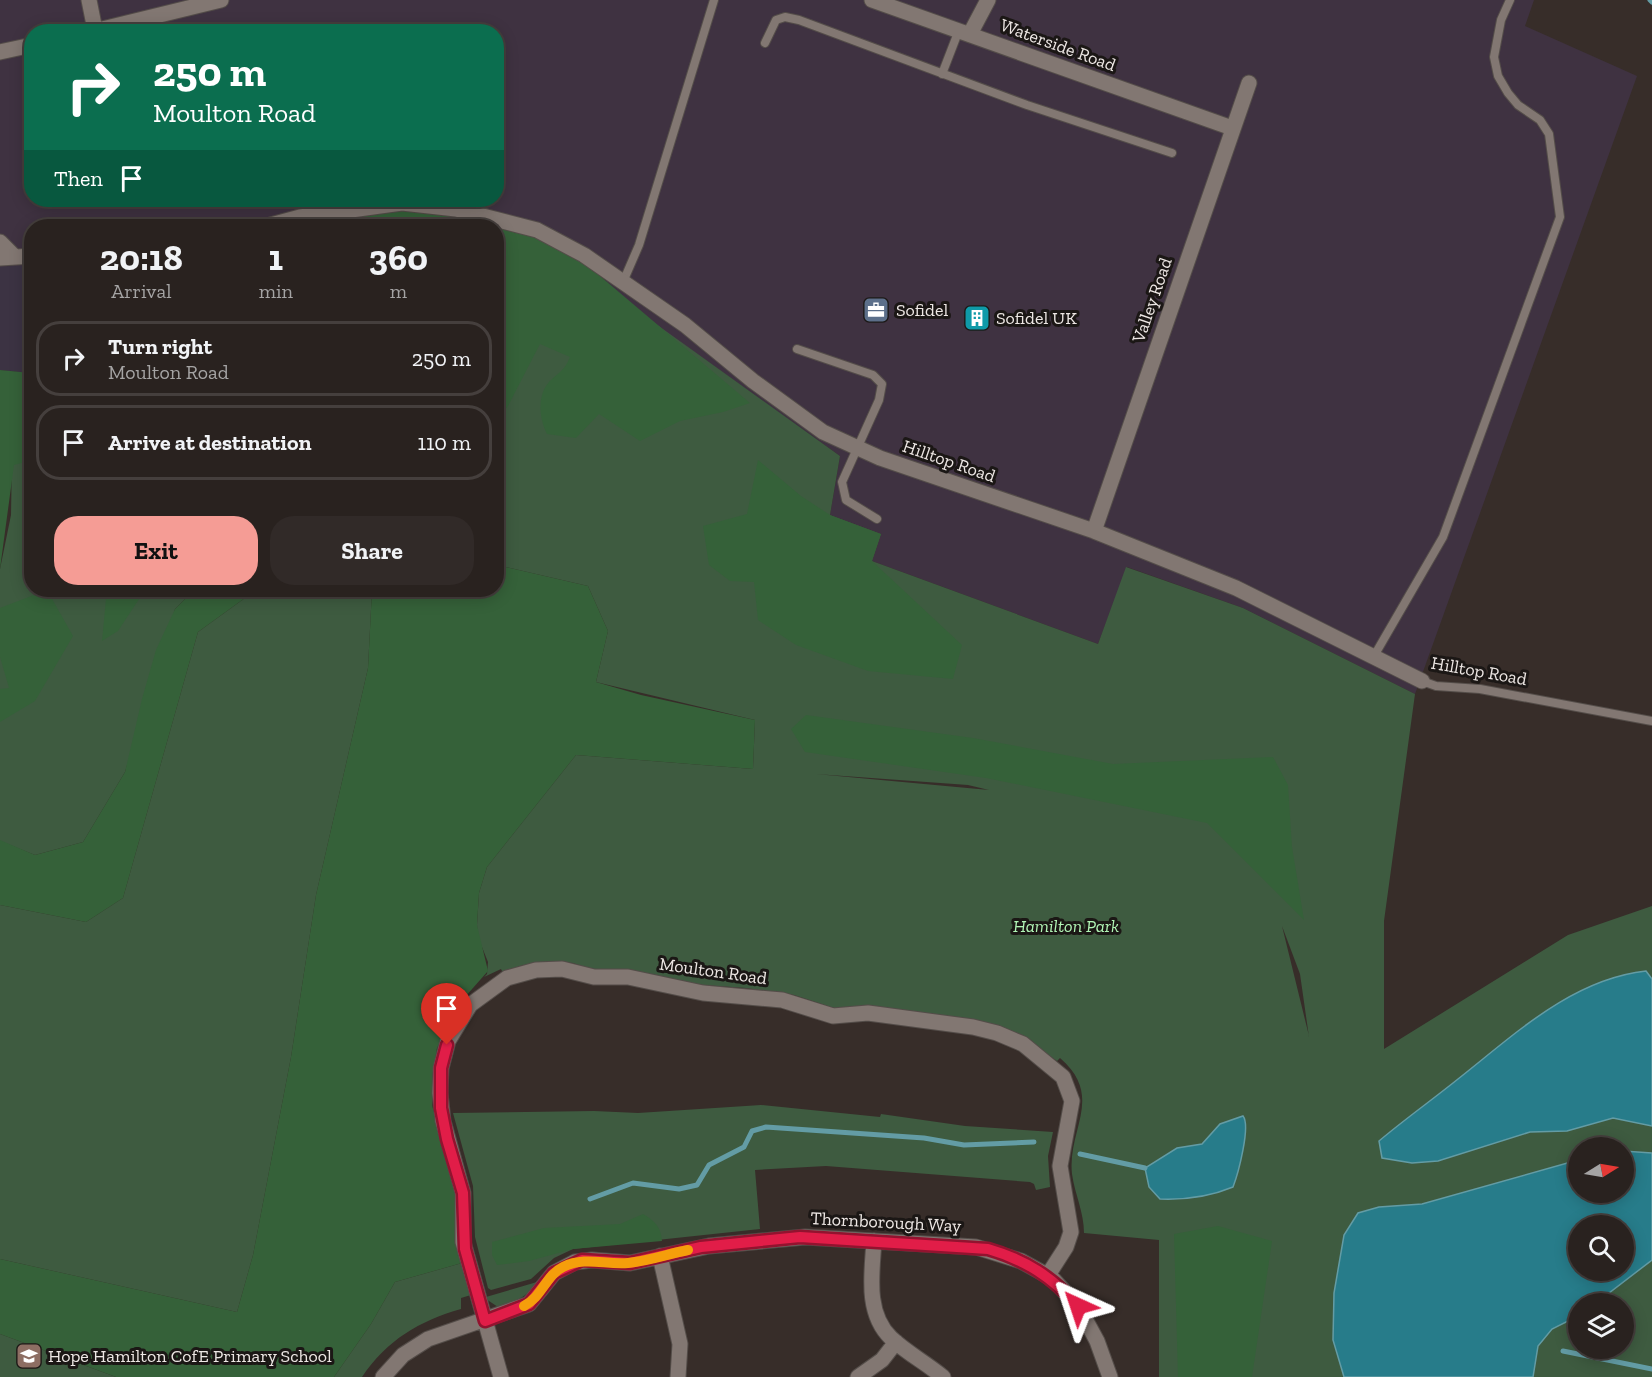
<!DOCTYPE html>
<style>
body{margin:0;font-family:"Zilla Slab",serif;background:#312a28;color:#f1f3f6;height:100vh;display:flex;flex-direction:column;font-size:22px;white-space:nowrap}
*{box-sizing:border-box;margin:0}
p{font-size:20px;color:#a5a4a4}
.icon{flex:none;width:33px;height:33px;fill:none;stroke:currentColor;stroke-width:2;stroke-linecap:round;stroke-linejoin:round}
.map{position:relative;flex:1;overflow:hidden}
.sheet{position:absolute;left:24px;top:219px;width:480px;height:378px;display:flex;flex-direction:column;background:#29221f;border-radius:24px;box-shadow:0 3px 15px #0003,0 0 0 2px #453f3d}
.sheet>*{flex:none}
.hud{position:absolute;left:24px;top:24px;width:480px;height:183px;border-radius:24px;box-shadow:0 3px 15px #0003,0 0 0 2px #453f3d;background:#0b6e4f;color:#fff;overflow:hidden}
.needle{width:39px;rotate:79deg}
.buttons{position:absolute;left:1568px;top:1137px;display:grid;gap:12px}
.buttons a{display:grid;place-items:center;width:66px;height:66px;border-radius:50%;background:#29221f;box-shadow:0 3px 15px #0003,0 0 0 2px #453f3d;font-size:30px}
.pin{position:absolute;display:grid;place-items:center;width:51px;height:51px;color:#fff;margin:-62px -26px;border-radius:50% 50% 50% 0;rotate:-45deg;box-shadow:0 0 6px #0007}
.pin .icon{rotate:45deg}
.me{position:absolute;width:66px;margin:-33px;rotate:318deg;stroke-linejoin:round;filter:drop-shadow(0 0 4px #0008)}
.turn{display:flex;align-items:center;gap:21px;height:126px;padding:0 30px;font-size:27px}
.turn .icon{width:78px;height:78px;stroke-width:2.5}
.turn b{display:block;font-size:42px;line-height:51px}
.then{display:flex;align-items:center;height:57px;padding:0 30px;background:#0003;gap:12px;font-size:22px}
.eta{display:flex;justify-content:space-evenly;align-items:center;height:102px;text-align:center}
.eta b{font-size:36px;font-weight:700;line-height:42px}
.primary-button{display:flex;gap:12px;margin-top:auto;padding:12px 30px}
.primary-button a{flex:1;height:69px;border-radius:24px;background:#f59c95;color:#111;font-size:24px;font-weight:700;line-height:69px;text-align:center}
.primary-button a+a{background:#312a28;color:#f1f3f6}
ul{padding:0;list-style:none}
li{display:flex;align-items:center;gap:18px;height:75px;margin:0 12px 9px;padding:0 18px;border:3px solid #453f3d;border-radius:24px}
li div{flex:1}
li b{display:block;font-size:22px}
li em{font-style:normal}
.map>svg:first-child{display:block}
.industrial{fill:#3f3241;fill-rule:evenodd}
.education{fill:#3c3343}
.green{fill:#3e5b40;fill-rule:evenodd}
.forest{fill:#356139}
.water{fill:#277c8a;stroke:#639ca5;stroke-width:1.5;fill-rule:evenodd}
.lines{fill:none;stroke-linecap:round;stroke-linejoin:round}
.stream{stroke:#639ca5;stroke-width:5}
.service-casing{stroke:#544d49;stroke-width:10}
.minor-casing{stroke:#544d49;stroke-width:17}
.service{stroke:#827772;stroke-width:8}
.minor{stroke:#827772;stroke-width:15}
.route-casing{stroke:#92132f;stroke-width:15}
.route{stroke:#e11d48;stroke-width:10}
.slow{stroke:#f59e0b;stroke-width:10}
.labels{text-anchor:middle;stroke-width:6;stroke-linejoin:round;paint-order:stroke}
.street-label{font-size:18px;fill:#eee8e5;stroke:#1b1715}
.poi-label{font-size:18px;fill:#eee8e5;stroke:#1b1715;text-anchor:start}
.park-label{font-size:18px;font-style:italic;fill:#b2f6b6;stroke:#1b1715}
</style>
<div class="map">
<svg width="1652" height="1377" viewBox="0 0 1652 1377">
<rect width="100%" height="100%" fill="#372d29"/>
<!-- industrial -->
<path class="industrial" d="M0 0H1534L1525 26 1637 76 1415 694 1243 608 1127 567 1098 644 872 561 881 534 830 515 840 456 621 300 561 243 444 208 270 226H32L31 373 0 370ZM32 32H496V200H32Z"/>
<!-- education -->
<path class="education" d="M31 265V373L0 370V267Z"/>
<!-- green -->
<path class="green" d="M444 208 539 240 840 456 830 515 881 534 872 561 1098 644 1126 567 1243 608 1415 694 1384 921V1049L1568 935 1652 906V1377H1159V1240L1084 1233C1084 1212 1075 1195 1072 1174 1067 1129 1105 1097 1060 1058L1057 1061 1021 1035 872 1007 837 1009 794 995 746 988 702 985 623 970H593L573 963 552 961 520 966 503 973 501 969 484 977 487 974 488 962 478 937 477 925 479 893 487 867 576 755 753 769 755 720 596 682 608 631 588 586 497 565 496 226ZM816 774 968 785 989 790ZM1282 926 1300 974 1309 1037V1036ZM1578 1148H1623V1192H1578ZM1578 1226H1623V1270H1578ZM1578 1304H1623V1348H1578Z
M31 456 32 590H194L175 609 125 772 83 842 35 855 0 841V569L11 515 12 457Z
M256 590H372L368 668 316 895 291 1057 253 1255 237 1312 0 1259V905L86 922 123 898 198 632Z
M761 1105 880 1117 881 1114 965 1126 1053 1132 1048 1156 1050 1187 1036 1190 1034 1184 1030 1182 826 1166 755 1170 760 1229 573 1249 554 1258 531 1279 491 1290 488 1288 475 1237 473 1186 453 1113 594 1111 638 1113Z
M462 1263 471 1295 461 1298V1309C419 1321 387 1340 362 1377H334L371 1324 395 1282Z
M537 1282C526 1297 517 1302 498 1307L486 1299V1297Z
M0 1334 116 1377H0Z"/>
<!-- forest -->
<path class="forest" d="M444 208 561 243 750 403 723 412 680 421 640 441 599 414 576 438 547 434C539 418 536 393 552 379 561 371 565 369 570 357L540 344 508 406 497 419 496 226H325L327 212Z
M0 370 31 373 32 460 14 465 0 569Z
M758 460 801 496 830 515 881 534 872 561 962 645 953 679 868 671 796 645 758 620 754 582 730 581 709 565 703 526 747 514Z
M497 565 588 586 608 631 596 682 641 695 755 720 753 769 576 755 487 867 479 893 477 925 488 971 465 997 452 1017 437 1048 432 1077V1105L456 1194 455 1235 462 1263 395 1282 371 1324 334 1377H116L0 1334V1259L237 1312 253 1255 291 1057 316 895 368 668 372 590H496Z
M47 590 73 636 35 701 0 722V689L9 688 0 657V608Z
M110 590H145L118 631 102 641 106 599Z
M194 590H256L198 632 123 898 86 922 0 905V840L35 855 83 842 125 772 142 699 156 650 175 609Z
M806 715 973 738 1113 764 1273 757 1288 785 1292 847 1304 920 1207 823 986 778 805 752 791 729Z
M643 1214C655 1221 661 1227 662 1241L573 1249 529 1261 497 1265 492 1255V1242L544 1228 620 1224Z
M1218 1226 1272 1241 1252 1377H1178L1174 1234Z"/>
<!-- water -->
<path class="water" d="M1646 971 1652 979V1126L1613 1118 1567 1131 1530 1132 1438 1161 1412 1163 1382 1158 1379 1141C1405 1119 1432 1100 1458 1079 1514 1035 1572 979 1646 971Z
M1243 1116C1251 1126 1238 1174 1233 1187 1209 1197 1186 1200 1160 1199L1149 1187 1145 1168 1177 1148 1202 1144 1220 1124Z
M1623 1151 1652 1153V1260L1596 1303 1578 1304V1316L1552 1329 1538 1346 1533 1377H1344L1333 1340 1334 1293 1344 1235 1358 1213 1379 1207 1422 1204 1578 1160V1192H1623ZM1578 1226H1623V1270H1578Z"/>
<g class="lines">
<!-- stream -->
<path class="stream" d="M1650 0 1652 2
M1080 1154 1145 1168
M590 1199 633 1183 679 1189 697 1185 709 1165 744 1147 752 1131 766 1127 924 1138 964 1145 1034 1142
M1563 1351 1652 1369"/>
<!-- service casing -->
<g class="service-casing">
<path id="service" d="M765 43 776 20 785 17 799 20 1027 105 1172 153
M942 74 959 30
M623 282 639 245 714 0
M797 349 873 375 882 384 879 400 842 482 846 500 877 519
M1374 656 1443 537 1560 217 1549 134 1540 120 1518 105 1508 93 1498 76 1494 57 1501 20 1510 0
M1422 681 1436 686 1480 689 1652 721"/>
</g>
<!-- minor casing -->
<g class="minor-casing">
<path id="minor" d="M89 0 95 30
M872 0 1232 128
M90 32 221 0
M970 34 988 0
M0 52 32 45
M267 226 300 217 402 203 456 209 537 230 584 255 685 325 753 381 823 432 880 458 1094 531 1236 588 1422 681
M0 242 14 256
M0 258 32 256
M1094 531 1249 83
M874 1241C872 1273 865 1313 891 1338 907 1353 926 1363 943 1377
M660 1256 680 1344 678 1377
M383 1377 403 1355 428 1339 529 1304 554 1273 575 1262 592 1260 630 1263 709 1246 805 1237 976 1247 1021 1261 1052 1278 1078 1306 1097 1341 1110 1377
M501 1377 463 1242V1193L443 1121 440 1093 441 1068 448 1041 470 1005 507 978 536 970 562 969 594 977H628L703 993 782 1000 833 1016 868 1013 973 1027 997 1033 1023 1044 1063 1077 1072 1101 1060 1166 1071 1232 1066 1247 1048 1275
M858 1377 882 1360 896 1342"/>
</g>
<!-- service -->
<use href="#service" class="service"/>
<!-- minor -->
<use href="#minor" class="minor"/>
</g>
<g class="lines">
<!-- route casing -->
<g class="route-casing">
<path id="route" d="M447 1045 441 1068V1108L447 1139 463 1193 465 1249 485 1321 529 1304 554 1273 582 1260 630 1263 701 1247 800 1237 988 1249C1026 1260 1052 1277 1078 1306"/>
</g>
<!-- route -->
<use href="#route" class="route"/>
<!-- slow -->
<path class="slow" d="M524 1306C542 1297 546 1275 563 1267 586 1256 604 1265 628 1263 648 1261 668 1254 688 1250"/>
</g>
<!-- icons -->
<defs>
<g id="office-square" transform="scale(1.35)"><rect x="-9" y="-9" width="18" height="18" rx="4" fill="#5c6f8a" stroke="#1b1715"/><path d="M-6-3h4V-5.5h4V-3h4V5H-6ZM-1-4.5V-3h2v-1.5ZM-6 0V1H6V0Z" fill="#fff"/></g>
<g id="building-square" transform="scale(1.35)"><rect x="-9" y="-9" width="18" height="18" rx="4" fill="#0f9aa8" stroke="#1b1715"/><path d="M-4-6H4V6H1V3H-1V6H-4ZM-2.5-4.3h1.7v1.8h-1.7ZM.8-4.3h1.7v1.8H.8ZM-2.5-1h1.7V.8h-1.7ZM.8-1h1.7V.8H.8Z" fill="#fff"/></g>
<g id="school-square" transform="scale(1.35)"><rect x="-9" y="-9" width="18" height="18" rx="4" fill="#8d6e63" stroke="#1b1715"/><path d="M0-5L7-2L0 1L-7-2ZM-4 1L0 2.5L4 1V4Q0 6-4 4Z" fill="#fff"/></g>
</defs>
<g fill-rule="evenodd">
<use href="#office-square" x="876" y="310"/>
<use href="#building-square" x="977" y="318"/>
<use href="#school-square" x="29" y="1356"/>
</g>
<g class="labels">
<!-- street labels -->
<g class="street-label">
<text transform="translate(1058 45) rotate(20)" y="6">Waterside Road</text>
<text transform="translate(1152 300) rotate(-71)" y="6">Valley Road</text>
<text transform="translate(949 461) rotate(19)" y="6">Hilltop Road</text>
<text transform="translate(1479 671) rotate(10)" y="6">Hilltop Road</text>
<text transform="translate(713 971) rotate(8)" y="6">Moulton Road</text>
<text transform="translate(886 1222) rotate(3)" y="6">Thornborough Way</text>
</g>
<!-- poi labels -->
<g class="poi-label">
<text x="896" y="316">Sofidel</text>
<text x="996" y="324">Sofidel UK</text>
<text x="48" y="1362">Hope Hamilton CofE Primary School</text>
</g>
<!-- park labels -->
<g class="park-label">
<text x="1066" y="932">Hamilton Park</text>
</g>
</g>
</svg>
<div class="buttons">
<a><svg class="needle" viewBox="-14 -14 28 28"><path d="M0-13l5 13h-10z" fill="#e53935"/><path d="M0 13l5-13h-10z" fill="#a5a4a4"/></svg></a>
<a><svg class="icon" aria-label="search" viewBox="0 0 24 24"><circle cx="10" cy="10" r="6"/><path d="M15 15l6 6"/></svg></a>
<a><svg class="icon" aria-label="layers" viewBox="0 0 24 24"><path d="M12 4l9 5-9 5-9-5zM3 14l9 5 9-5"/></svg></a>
</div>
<div class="pin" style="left:447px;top:1045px;background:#d93025"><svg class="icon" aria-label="arrive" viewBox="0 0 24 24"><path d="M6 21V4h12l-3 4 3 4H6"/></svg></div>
<svg class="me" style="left:1078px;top:1306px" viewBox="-20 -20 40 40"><path d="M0-17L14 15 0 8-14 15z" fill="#e11d48" stroke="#fff" stroke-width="4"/></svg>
<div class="hud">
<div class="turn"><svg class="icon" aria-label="right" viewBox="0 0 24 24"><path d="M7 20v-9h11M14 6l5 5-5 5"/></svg><div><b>250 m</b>Moulton Road</div></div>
<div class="then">Then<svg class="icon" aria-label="arrive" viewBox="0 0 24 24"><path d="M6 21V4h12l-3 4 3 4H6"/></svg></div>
</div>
<section class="sheet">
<div class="eta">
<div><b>20:18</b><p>Arrival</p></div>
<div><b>1</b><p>min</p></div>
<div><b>360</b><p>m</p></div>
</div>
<ul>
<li><svg class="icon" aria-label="right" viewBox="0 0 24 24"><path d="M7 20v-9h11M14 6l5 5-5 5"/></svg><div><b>Turn right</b><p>Moulton Road</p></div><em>250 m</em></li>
<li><svg class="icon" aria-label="arrive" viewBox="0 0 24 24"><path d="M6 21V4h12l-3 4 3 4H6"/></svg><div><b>Arrive at destination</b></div><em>110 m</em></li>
</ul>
<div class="primary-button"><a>Exit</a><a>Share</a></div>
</section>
</div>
